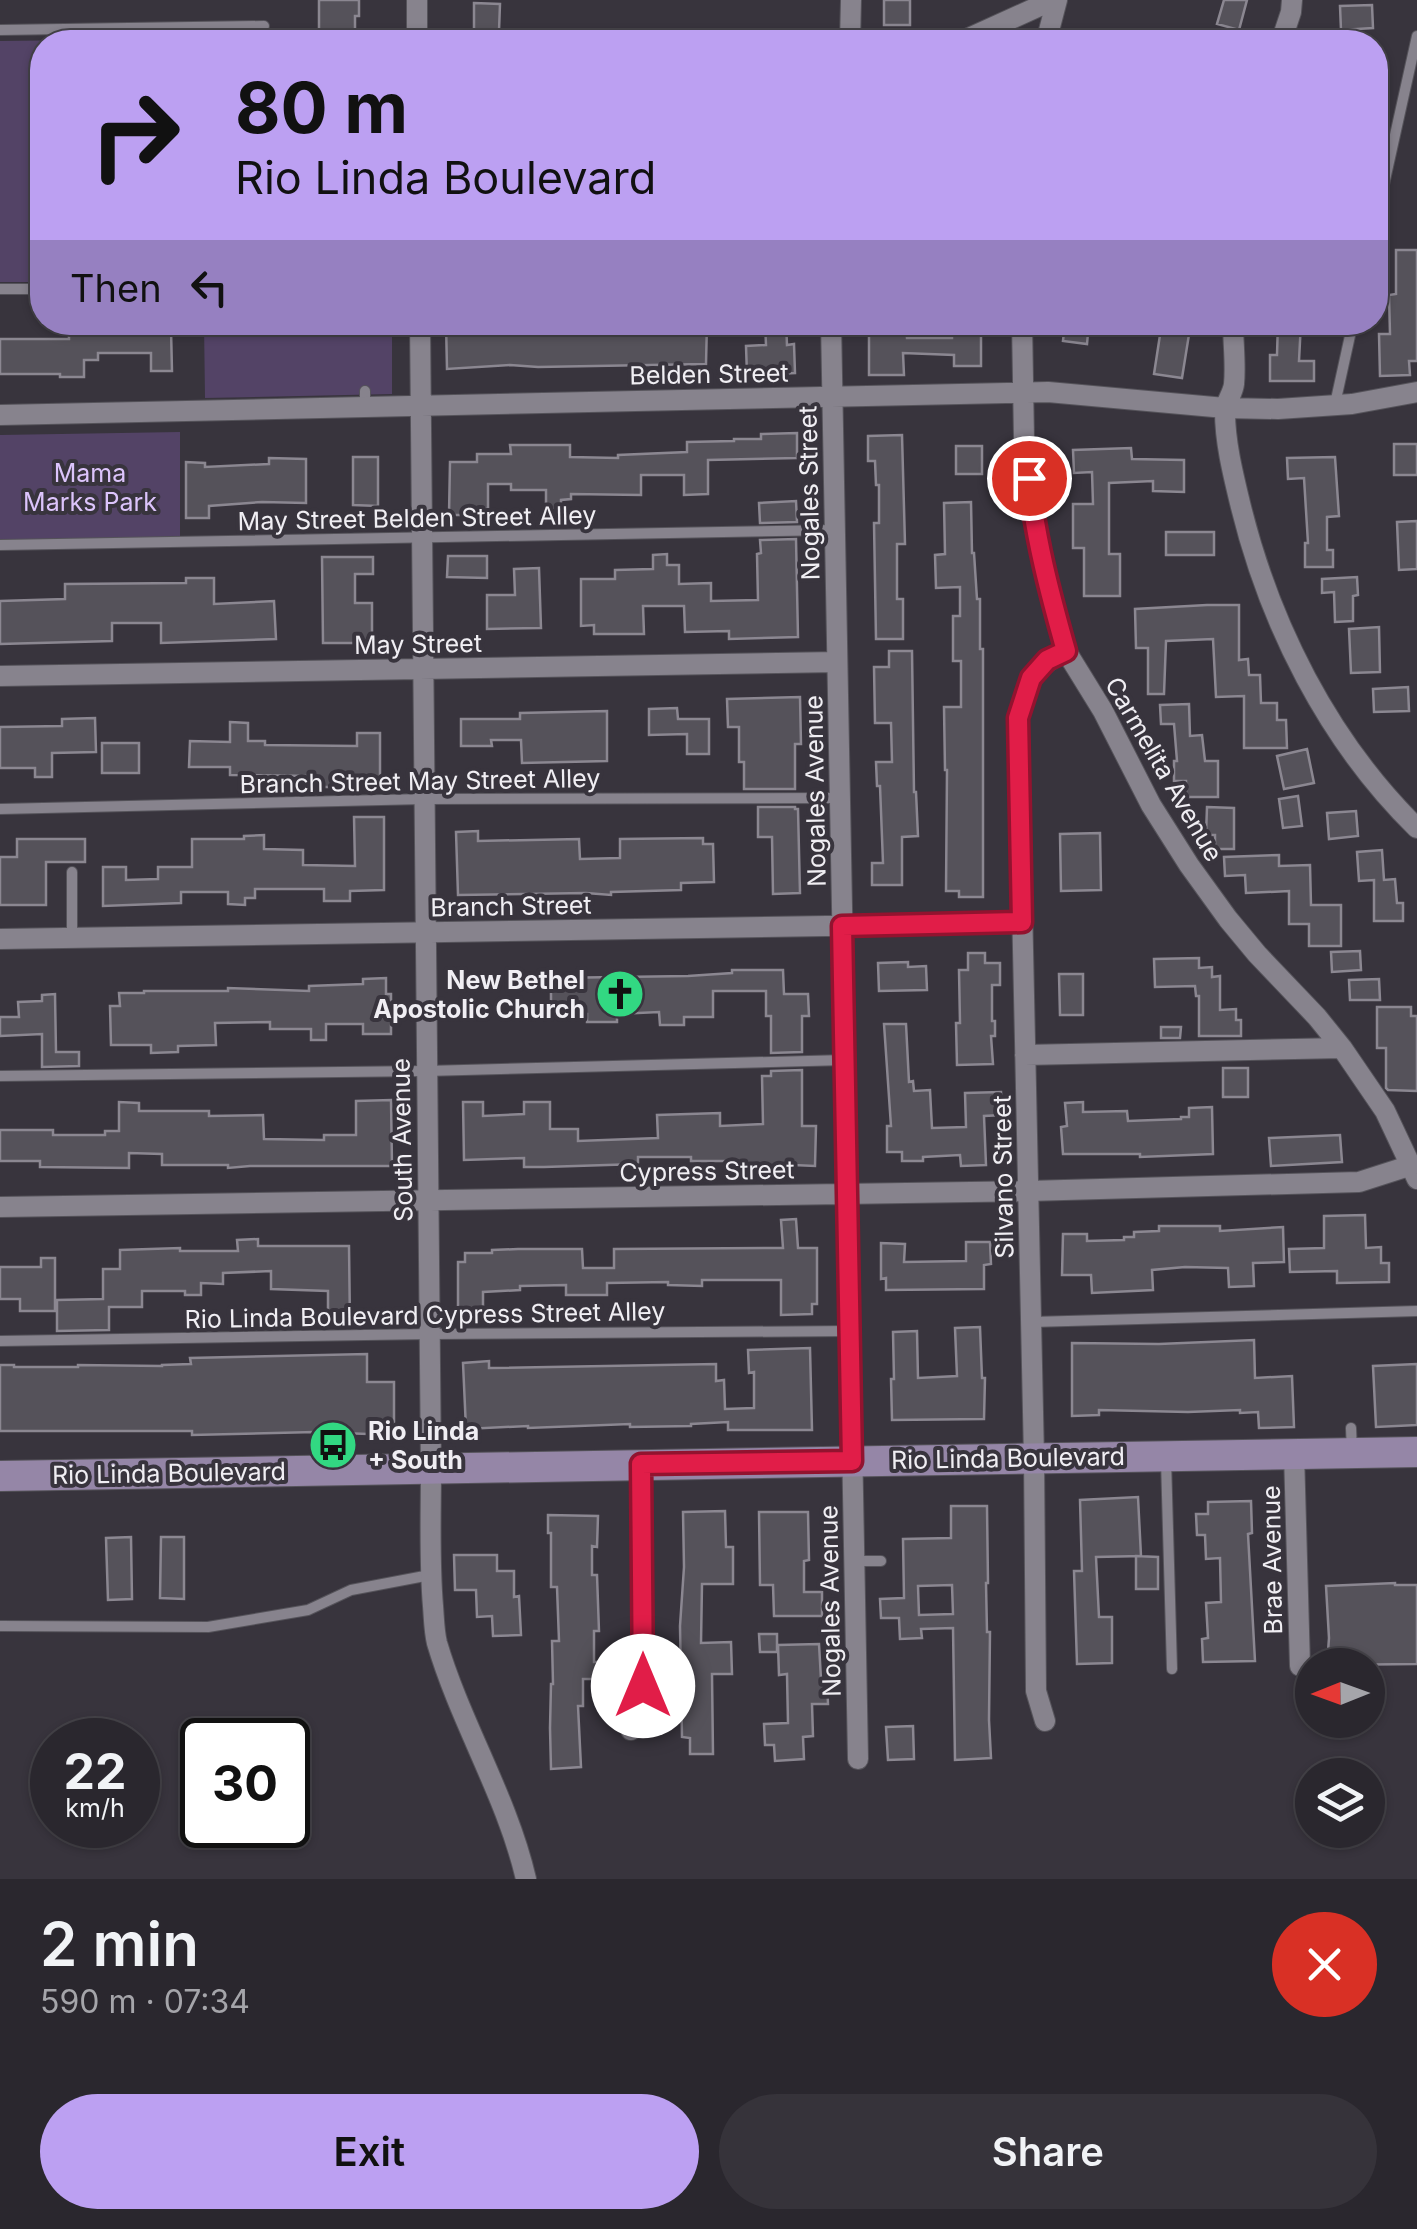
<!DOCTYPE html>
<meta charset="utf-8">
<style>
body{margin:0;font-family:Inter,sans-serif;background:#36333a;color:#f1f3f6;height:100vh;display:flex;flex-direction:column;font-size:38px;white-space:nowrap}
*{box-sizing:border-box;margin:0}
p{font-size:32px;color:#a5a5aa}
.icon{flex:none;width:55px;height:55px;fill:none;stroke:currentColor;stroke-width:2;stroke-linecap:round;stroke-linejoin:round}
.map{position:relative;height:1879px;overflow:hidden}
.details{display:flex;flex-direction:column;background:#2a272e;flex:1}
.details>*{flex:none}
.guide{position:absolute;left:30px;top:30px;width:1358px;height:305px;border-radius:40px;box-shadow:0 2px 8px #0004,0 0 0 2px #46444a;background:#bca0f2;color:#111;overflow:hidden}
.needle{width:65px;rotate:269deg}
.tools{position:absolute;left:1295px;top:1648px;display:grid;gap:20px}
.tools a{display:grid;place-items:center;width:90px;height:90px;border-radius:50%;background:#2a272e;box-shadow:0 2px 8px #0004,0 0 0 2px #46444a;font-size:50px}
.speed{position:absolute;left:30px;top:1718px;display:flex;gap:20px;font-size:50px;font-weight:700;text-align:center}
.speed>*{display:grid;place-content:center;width:130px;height:130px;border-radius:50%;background:#2a272e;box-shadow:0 2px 8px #0004,0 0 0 2px #46444a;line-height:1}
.speed small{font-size:25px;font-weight:400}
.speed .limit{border:5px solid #111;border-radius:15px;background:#fff;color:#111}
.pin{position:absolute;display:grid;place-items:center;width:85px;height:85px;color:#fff;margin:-42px;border:5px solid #fff;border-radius:50%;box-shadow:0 2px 10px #0007}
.me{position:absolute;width:110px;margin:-55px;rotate:0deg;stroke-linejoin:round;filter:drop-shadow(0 0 8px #0008)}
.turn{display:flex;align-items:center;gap:35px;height:210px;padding:0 40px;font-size:45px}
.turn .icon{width:130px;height:130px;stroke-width:2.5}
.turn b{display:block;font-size:70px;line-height:85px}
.then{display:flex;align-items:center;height:95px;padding:0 40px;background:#0003;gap:20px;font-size:38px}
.round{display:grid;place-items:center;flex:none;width:105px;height:105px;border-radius:52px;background:#36333a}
.overview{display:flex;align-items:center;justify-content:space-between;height:170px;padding:0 40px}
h1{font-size:60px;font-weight:600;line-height:75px}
.action{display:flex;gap:20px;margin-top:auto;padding:20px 40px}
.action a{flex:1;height:115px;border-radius:60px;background:#bca0f2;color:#111;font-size:40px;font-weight:600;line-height:115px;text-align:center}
.action a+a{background:#36333a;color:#f1f3f6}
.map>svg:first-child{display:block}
.green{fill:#534366}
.building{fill:#55525a;stroke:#8b8791;stroke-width:2.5;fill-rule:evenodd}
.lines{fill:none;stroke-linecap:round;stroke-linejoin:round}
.lane-casing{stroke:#55535a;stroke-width:12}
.street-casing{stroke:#55535a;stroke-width:22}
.secondary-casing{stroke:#55535a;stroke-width:32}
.lane{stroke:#87838d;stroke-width:10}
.street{stroke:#87838d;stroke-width:20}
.secondary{stroke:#9586a7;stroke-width:30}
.route-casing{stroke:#92132f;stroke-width:25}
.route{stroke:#e11d48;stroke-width:18}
.labels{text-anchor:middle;stroke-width:8;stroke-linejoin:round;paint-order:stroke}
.street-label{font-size:25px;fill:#f0eef3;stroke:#38343d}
.park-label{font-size:25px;fill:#dcc4fb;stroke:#38343d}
.poi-label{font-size:25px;font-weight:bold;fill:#f0eef3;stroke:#38343d;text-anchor:end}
</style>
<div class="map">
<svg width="1417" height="1879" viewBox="0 0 1417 1879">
<rect width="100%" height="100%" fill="#38343d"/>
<!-- green -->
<path class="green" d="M263 38V42H42V282H0V41Z
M204 323H392V394L205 398Z
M180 432V539L0 541V435Z"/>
<!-- building -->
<path class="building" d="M319 0H359V16H355V42H319Z
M884 0H910V25H884Z
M1224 0H1247L1239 30 1217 24Z
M474 3 500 4 499 31H474Z
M1372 5 1373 28 1341 30 1340 6Z
M1396 250H1417V361H1409L1410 375 1380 376 1379 334H1390L1389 295 1396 294Z
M707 322 706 364 538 367 510 365 447 369 446 323H471V325Z
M765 322H786L787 345 794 344 795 373 747 375 746 346 766 345Z
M869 322H906L907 338H952V330H961V322H981V366H954V355L903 353 904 375H869Z
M1065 322H1089L1087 344 1063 341Z
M1162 322H1191L1182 378 1154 374Z
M1278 322H1301L1299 361H1314V381H1270V355H1277Z
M69 324H98V330L171 329 172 371H151V353H98V360H84V377H60V374H0V339H69Z
M797 433V458L708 460V494L684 495V475H641V495L571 494V499L561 500V509H546V490H511V484H488V509H472V515H449L450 462H477V454H511L510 445H570V457L618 458V455L687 452V442L734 441V439H761V434Z
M902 435 905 544H897V599H903V639H876L874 523H879V485H876L875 461H868V436Z
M1394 444H1417V475H1394Z
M956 446H982V474H956Z
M1131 448 1132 459 1184 460V492L1153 491V481L1109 483V554H1120V596H1084V548H1073V504H1093L1092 472 1074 473 1073 450Z
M353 457H378V506L353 505Z
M1335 457 1339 516 1327 517V550H1333V567H1305V543H1308L1304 478 1288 479 1287 458Z
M269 458 306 459V503L262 502 209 506V518H186V462L205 463V467L269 464Z
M796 501 797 522 760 523 759 503Z
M971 502 972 553H974L977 599H980V649H983V897H959V891H946L947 770H945L944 707H961V661H953V616H960V587L936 588 935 555 945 554 944 503Z
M1417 521V569L1399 570 1397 522Z
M1166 532H1214V555H1166Z
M796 539 798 637 729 639V631L685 632 684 606H643L644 634H594V625L581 626V579H615V570L653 569V555L667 554V565H679V584L711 583V601L758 600 757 554 761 553 760 540Z
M448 556H487V578L447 577Z
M322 557H373V574H355V603H372V643H323Z
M539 568 541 628 487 629V595H515L514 569Z
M1357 577 1358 595 1353 596V621L1335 622 1334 592 1322 593V579Z
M186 578H214V604L274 601 276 639 161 643V623H112V641L0 644V601L65 599V584L186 583Z
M1207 605H1239V660L1248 659 1249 675H1260L1261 703H1277V720H1286L1287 748H1244V696L1216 697 1213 639 1166 641 1164 694H1148V648H1136L1135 609Z
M1379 627 1380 672 1351 673 1349 629Z
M889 651H912L914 792H916L918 836 902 837V885H872V863H883L880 786H877L876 762H892L891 723H875L874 667H889Z
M1408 687 1409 711 1374 712 1373 689Z
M800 697 801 744H795V789H744V762H739V727H728L727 699Z
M1189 704 1190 736 1202 735 1205 761H1218V797H1186V781H1174V761H1177L1174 724H1161L1160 705Z
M677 708 678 719H709V754H687V734L649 735V709Z
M607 711V761L522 763 521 740H491L492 746H461V719H520V713Z
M95 718 96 752 52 753V777H35V768H0V727L62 726V719Z
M230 722 248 723V741H265V745L357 746V733H380V780H335V787H313V776L230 775V767H189L190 741 230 742Z
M102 743H139V773H102Z
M1307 749 1314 783 1284 789 1277 756Z
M1298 796 1302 826 1283 828 1279 799Z
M758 807H795V809H798L800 893 773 894 772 837H758Z
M1207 807 1234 808V849H1215V835H1206Z
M1356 811 1358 836 1329 839 1327 813Z
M354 817H384V890L350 891V901H324V889H255V898H245V905L228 904V892H181V903L103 906V867H126V880L158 879V867H192V839H244V836L264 835V849L303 850V865L355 866Z
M478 831V841L579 839 580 859 620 858V839L703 838V844H713L714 882 681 883V890L611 892V895L586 893 458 895 456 832Z
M1100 833 1101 890 1061 891 1060 834Z
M17 839H85V862H46V905H0V857H17Z
M1382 850 1384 880 1395 879 1397 903H1403V921H1374V880L1359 881 1357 852Z
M1279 855V866L1310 865 1311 905H1341V946H1309V924H1289V891L1246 893 1245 875 1225 876 1224 857Z
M1360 951 1361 970 1332 972 1331 952Z
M968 953H985V963H1000V985H992V1021H995V1036H991L993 1064 957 1065 956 1023H960L959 970H968Z
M1199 958V968L1212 967V977L1220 976V1010L1236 1009V1020H1241V1036H1199V996H1196L1195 986 1155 987 1154 959Z
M908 962V967L926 966 927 990 879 991 878 963Z
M732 970H783L784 994H808L809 1016H802V1052L771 1053V1016H766V991H713V1017H684V1025H660L659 1012 617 1014V1022H587V1014H551V978L688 976 732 973Z
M1059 974H1083V1015H1060Z
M386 978V994H391V1034H363V1024H326V1040H311V1029H270V1022L215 1023 216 1045 178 1046V1052L151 1053V1045H111L110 1006H120L119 993H144V991H228V988L309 991V986L363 984V979Z
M1379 979 1380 1000H1350L1349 980Z
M55 994 56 1052H79V1066L42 1067V1034L0 1036V1017H19L18 1002 42 1001V995Z
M1377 1007H1411V1016H1417V1091L1388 1090 1386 1088V1048H1377Z
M884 1024H906L909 1082 913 1081 914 1091 930 1090 932 1128 966 1127 965 1093 1001 1092 1002 1115 984 1116 986 1165 961 1166 960 1155 923 1157V1161H902V1152H887V1126H891Z
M1161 1027H1181L1180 1038H1161Z
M1223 1068H1248V1097H1223Z
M802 1070V1126H816L815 1166 793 1165 728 1168V1161H691V1157H638V1164L544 1167H524V1158L464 1160 463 1102H483V1116L524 1114V1102H550V1129H578V1141L658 1138 657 1115 720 1113V1126L763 1124 762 1076H771V1071Z
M391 1100 392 1166H250L228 1168V1165H162V1154L129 1153V1168L40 1167V1161H0V1130H53V1135H105V1131H119V1102L139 1103V1111H209V1116L263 1115 264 1139 324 1140V1135H356V1101Z
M1083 1102V1112L1127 1111 1128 1121 1181 1119V1117H1189V1108L1212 1107 1213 1154 1140 1157V1154H1063L1061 1127 1067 1126 1065 1103Z
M1340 1135 1342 1162 1271 1166 1269 1138Z
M1365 1215 1366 1248 1381 1247V1263H1389V1282L1337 1283V1271L1290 1272 1289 1249 1324 1248V1216Z
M796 1219 798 1248H817V1304H812V1314L781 1315V1280H702V1286L668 1285V1282L607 1283V1295H566V1285L520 1286V1290L483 1292V1311H458V1262H465V1253H492V1250L518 1249H582L583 1268H614V1249L783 1248 781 1220Z
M1159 1226H1220V1231L1283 1227 1284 1262 1253 1263 1254 1286 1229 1287 1228 1268 1185 1267 1152 1270 1153 1290 1092 1293 1091 1275H1062L1063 1234H1087V1241L1124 1240V1237H1134V1232L1159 1231Z
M258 1239V1246H349L350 1325H328V1291L271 1289V1271L223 1273V1284L201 1283V1295H185V1291H142V1307H109V1330L57 1331V1300L103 1299V1269H120V1250L180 1248V1251H238L237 1240Z
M966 1242H990L991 1264 984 1265V1289L886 1290V1278L881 1279V1243L905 1244 904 1262 966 1261Z
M41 1258H55V1311H20V1299H0V1267H41Z
M980 1327 982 1378H985L984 1419 892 1420 891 1379H894L893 1332 917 1331 918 1378 957 1376 955 1328Z
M1254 1340 1255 1378 1292 1376 1294 1427 1259 1428 1258 1412 1240 1413V1410L1188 1412 1099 1410V1415L1072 1416V1343L1159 1344Z
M810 1348 812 1430H728V1422L691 1424V1426L630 1427V1424L528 1428V1426L466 1429 463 1363 489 1361V1368L716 1364V1381L724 1380 725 1409 754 1408V1372L749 1373 748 1350Z
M367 1354V1382H394V1435L315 1432 192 1435V1431H0V1365H14V1367H78V1365L162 1366V1365L191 1364 190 1358Z
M1417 1364V1425L1376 1427 1373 1366Z
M1138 1497 1141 1556 1096 1557 1099 1617H1112V1663L1077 1664 1074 1571H1082L1080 1500Z
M1251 1501 1252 1533 1248 1534 1255 1661 1203 1662 1202 1639 1208 1638 1206 1603 1221 1602 1220 1558 1206 1559 1205 1535H1197L1196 1514H1208V1502Z
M951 1506H987L988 1583H986L987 1632H990L989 1720 991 1758 955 1760 953 1628 921 1629 922 1638 900 1639 899 1618H881L880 1599 904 1598 903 1539 951 1538ZM952 1585 953 1614 919 1615 918 1586Z
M725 1511 726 1547H733V1584H702L701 1643 731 1642 732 1674H712L713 1754H690V1738L682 1737 680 1626 684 1567 683 1512Z
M759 1512H808L809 1560 804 1561V1592H822V1616H774L773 1585H760Z
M548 1515 598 1516 597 1547 592 1546V1575H597L599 1631H594V1662H602V1679H583V1706H578L581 1767 551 1769 550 1728 551 1684H553L552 1641H559L557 1587H551V1533H548Z
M131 1537 132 1599 108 1600 106 1538Z
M161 1537H184V1599L160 1598Z
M454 1555H497V1571H514V1597L519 1596 521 1635 493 1636 492 1616 477 1617 476 1590H455Z
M1136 1556 1158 1557V1589H1136Z
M1395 1583V1585H1417V1664L1327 1665 1329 1638 1326 1586Z
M759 1634H777V1652H760Z
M819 1644 821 1679 827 1678 828 1704H812L813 1736 803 1737 804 1759 775 1761 774 1745H765L764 1724 788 1723 787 1674 779 1675 778 1645Z
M913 1726 914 1759 888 1760 886 1727Z"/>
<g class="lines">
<!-- lane casing -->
<g class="lane-casing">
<path id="lane" d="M0 30 264 26
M1375 225 1417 36
M0 289H42
M365 391V407
M1335 404 1353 322
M0 545 835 530
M0 809 424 799 841 798
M72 872V937
M0 1076 426 1071 845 1060
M1032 1322 1417 1311
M0 1341 430 1334 850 1331
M1351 1428 1352 1452
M1166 1460 1172 1669
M855 1561H881
M0 1626 208 1627 308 1610 351 1590 430 1575"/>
</g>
<!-- street casing -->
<g class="street-casing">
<path id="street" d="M417 0V42
M850 42 851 0
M960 42 1053 0
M1046 42 1057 0
M1281 42 1291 12 1292 0
M420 322 431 1468C431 1514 429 1560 433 1606 434 1618 434 1631 437 1643 461 1724 507 1797 526 1879
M831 322 858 1759
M1022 322 1024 440 1033 517 1047 583 1066 651 1103 711 1151 805 1189 865 1228 919 1257 954 1317 1017 1342 1048 1385 1111 1417 1179
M1233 322C1233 343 1236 364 1234 384 1233 394 1225 402 1225 412 1225 442 1233 474 1240 503 1269 623 1328 741 1417 828
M0 415 1048 392 1225 408 1278 409 1352 404 1417 392
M0 676 837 662
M0 939 1022 923
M1025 1055 1342 1048
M0 1207 1028 1191 1359 1182 1412 1165
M1294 1453 1300 1666
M1045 1721 1036 1691 1034 1458 1018 718C1026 685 1033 666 1066 651
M631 1730 643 1687 641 1464"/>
</g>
<!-- secondary casing -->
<g class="secondary-casing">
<path id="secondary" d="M0 1476 1417 1452"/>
</g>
<!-- lane -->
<use href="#lane" class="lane"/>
<!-- street -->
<use href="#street" class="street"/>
<!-- secondary -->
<use href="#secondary" class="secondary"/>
</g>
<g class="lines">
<!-- route casing -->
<g class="route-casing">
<path id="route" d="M643 1686 641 1464 852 1461 842 926 1022 922 1018 718 1031 678 1047 660 1066 651C1050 594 1035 538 1029 478"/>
</g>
<!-- route -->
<use href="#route" class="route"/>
</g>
<!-- icons -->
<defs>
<g id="church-disc" transform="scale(2.5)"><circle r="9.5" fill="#32d882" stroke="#38343d"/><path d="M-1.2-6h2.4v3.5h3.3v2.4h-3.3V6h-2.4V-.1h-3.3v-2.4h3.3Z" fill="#111"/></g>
<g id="bus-disc" transform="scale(2.5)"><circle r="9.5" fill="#32d882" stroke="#38343d"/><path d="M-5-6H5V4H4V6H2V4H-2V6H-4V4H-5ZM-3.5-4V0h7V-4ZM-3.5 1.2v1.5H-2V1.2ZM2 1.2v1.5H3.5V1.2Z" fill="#111"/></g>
</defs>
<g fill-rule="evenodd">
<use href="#church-disc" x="620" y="994"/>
<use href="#bus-disc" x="333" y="1445"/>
</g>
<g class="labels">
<!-- street labels -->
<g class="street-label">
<text transform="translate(709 374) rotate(-1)" y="9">Belden Street</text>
<text transform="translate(809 493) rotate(-91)" y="9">Nogales Street</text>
<text transform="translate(417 518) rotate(-1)" y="9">May Street Belden Street Alley</text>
<text transform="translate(418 644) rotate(-1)" y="9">May Street</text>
<text transform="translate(1164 769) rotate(60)" y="9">Carmelita Avenue</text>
<text transform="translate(420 781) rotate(-1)" y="9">Branch Street May Street Alley</text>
<text transform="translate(815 791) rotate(-91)" y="9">Nogales Avenue</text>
<text transform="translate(511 906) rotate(-1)" y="9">Branch Street</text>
<text transform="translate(402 1140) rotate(-91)" y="9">South Avenue</text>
<text transform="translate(707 1171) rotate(-1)" y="9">Cypress Street</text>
<text transform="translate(1003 1177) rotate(-91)" y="9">Silvano Street</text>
<text transform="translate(425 1315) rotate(-1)" y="9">Rio Linda Boulevard Cypress Street Alley</text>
<text transform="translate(1008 1458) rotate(-1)" y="9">Rio Linda Boulevard</text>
<text transform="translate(169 1473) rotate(-1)" y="9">Rio Linda Boulevard</text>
<text transform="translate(1272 1560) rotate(-91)" y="9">Brae Avenue</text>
<text transform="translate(830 1601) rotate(-91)" y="9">Nogales Avenue</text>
</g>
<!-- park labels -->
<g class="park-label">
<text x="90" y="482">Mama<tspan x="90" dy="29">Marks Park</tspan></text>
</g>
<!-- poi labels -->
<g class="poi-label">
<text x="585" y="989">New Bethel<tspan x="585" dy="29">Apostolic Church</tspan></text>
<text x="368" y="1440" text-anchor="start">Rio Linda<tspan x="368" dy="29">+ South</tspan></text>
</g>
</g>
</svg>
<div class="tools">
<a><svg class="needle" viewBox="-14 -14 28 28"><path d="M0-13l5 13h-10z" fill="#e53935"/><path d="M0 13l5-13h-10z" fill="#a5a5aa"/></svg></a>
<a><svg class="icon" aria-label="layers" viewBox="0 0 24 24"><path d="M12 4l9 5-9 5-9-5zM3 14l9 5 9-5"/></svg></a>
</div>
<div class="speed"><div>22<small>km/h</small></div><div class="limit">30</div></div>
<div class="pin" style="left:1029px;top:478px;background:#d93025"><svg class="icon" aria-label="arrive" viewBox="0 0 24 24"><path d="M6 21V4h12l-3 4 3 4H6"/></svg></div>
<svg class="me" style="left:643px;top:1686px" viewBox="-20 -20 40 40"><circle r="19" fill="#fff"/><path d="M0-13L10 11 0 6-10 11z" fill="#e11d48"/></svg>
<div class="guide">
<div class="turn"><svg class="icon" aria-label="right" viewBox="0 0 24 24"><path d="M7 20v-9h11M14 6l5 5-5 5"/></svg><div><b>80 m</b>Rio Linda Boulevard</div></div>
<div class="then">Then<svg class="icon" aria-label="left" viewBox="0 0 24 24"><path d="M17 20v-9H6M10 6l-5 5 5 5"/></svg></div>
</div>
</div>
<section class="details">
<div class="overview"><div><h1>2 min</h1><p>590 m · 07:34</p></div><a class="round" style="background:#d93025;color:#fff"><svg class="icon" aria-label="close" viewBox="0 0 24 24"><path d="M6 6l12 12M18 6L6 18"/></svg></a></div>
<div class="action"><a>Exit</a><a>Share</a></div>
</section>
